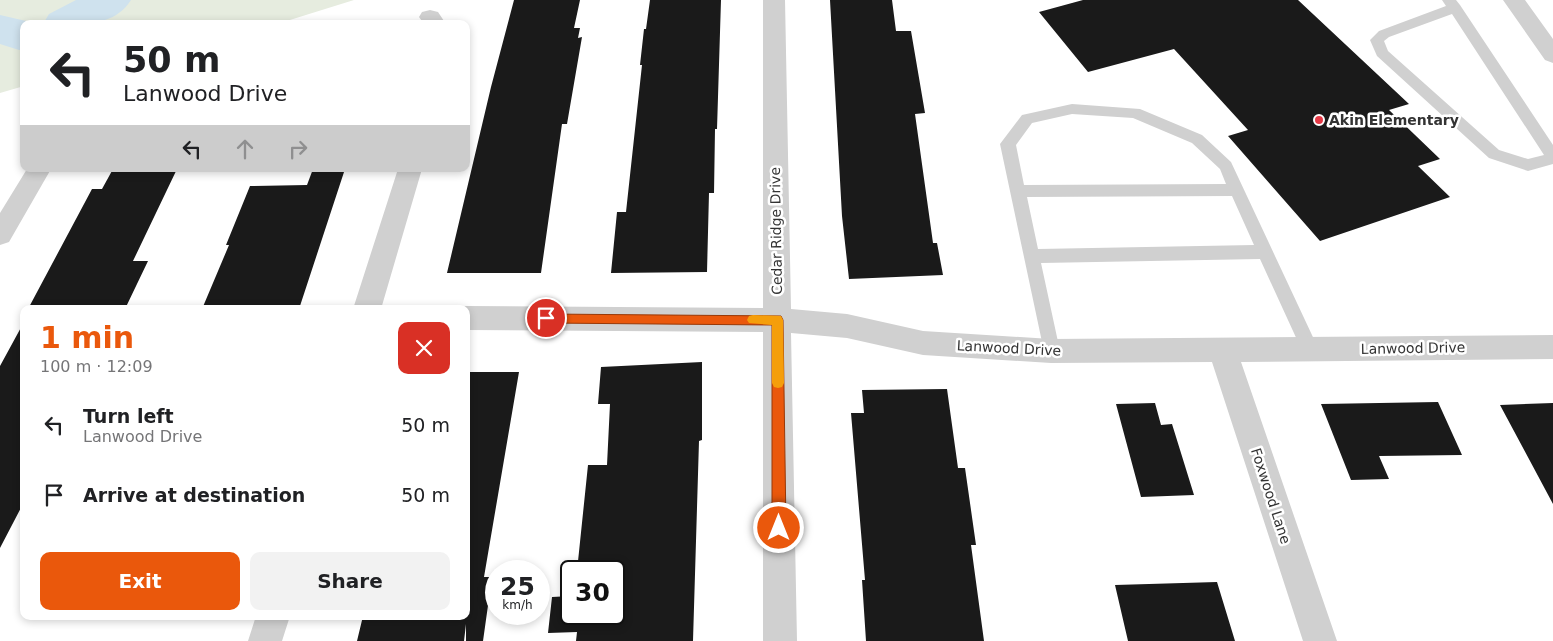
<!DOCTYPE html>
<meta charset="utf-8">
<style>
body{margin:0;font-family:"DejaVu Sans",sans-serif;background:#f2f2f2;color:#202124;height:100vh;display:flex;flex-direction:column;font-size:19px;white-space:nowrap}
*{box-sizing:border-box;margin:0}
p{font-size:16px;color:#757577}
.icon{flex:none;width:28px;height:28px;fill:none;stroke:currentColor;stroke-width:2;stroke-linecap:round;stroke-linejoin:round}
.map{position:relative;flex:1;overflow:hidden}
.drawer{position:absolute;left:20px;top:305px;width:450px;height:315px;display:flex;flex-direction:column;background:#fff;border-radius:10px;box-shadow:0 2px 8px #0003}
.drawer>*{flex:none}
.hud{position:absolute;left:20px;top:20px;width:450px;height:152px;border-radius:10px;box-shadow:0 2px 8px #0003;background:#fff;color:#202124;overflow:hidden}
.speed{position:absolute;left:485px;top:560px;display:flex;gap:10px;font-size:25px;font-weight:700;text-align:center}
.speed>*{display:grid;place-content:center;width:65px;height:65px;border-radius:50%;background:#fff;box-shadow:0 2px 8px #0003;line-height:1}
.speed small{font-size:12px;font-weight:400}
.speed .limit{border:2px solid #111;border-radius:8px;background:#fff;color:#111}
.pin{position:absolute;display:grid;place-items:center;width:42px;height:42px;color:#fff;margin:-21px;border:2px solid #fff;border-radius:50%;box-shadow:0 1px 5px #0007}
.me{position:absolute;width:55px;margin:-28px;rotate:0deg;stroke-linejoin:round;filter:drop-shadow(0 0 4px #0008)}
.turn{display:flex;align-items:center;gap:18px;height:105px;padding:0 20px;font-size:22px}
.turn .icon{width:65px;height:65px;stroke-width:2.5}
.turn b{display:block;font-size:35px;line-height:42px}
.lanes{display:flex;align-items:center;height:48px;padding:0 20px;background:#0003;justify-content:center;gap:25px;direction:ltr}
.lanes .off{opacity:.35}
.round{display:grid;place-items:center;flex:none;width:52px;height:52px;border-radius:10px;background:#f2f2f2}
.summary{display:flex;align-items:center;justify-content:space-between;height:85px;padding:0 20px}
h1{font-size:30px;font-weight:700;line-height:38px;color:#ea580c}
.cta{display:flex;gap:10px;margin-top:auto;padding:10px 20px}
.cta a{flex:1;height:58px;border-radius:10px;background:#ea580c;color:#fff;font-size:20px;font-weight:700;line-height:58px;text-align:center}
.cta a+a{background:#f2f2f2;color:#202124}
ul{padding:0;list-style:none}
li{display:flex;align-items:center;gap:15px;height:70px;padding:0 20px}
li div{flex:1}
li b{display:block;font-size:19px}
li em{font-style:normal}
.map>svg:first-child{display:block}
.green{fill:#e6ecdf}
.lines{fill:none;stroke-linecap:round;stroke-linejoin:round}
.river{fill:#cfe2ee;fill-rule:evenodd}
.building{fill:#1a1a1a}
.lane{fill:#d0d0d0;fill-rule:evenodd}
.street{fill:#d0d0d0;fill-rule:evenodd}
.route{fill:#ea580c;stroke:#983908}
.slow{fill:#f59e0b}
.poi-dot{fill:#e63946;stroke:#fff;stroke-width:2}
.labels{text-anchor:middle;stroke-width:5;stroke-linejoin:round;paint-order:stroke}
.poi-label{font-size:14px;font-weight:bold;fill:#333;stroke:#fff;text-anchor:start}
.street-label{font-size:14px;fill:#333;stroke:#fff}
</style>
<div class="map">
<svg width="1553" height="641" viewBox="0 0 1553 641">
<rect width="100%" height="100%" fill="#fff"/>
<!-- green -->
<path class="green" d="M0 0H354L277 24H24V86L0 93Z"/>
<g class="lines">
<!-- river -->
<path class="river" d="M76 0H131C112 30 74 24 43 24L49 14Z
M0 15 39 24H24V49L19 50 0 44Z"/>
</g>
<!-- building -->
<path class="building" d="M514 0H580L574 28H580L578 38 582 37 567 124H562L541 273H447L491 87Z
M650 0H721L717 129H715L714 193H709L707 272 611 273 617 212H626L642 65H640L644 29H646Z
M830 0H892L896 31H911L925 113 915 114 933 243H937L943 275 849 279 842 216Z
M1083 0H1298L1409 104 1389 110 1440 159 1418 166 1450 197 1320 241 1228 136 1248 130 1174 49 1088 72 1039 12Z
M113 169H177L133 261H148L125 309H28L92 189H102Z
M313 169H345L299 309H202L229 245H226L250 186 307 185Z
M24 322V502L0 548V366Z
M702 362V440L699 441 693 641H576L577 632 548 633 552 597 571 596V614H614V571H577L588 465H607L610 404H598L601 367Z
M466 372H519L484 577H492L483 641H466V624L464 641H357L363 616H466Z
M947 389 958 468H965L976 545H971L984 641H866L862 580H865L851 413H864L862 390Z
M1438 402 1462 455 1379 456 1389 479 1351 480 1321 404Z
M1155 403 1161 425 1172 424 1194 495 1141 497 1116 404Z
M1553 403V504L1500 405Z
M1217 582 1235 641H1128L1115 585Z"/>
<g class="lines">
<!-- lane -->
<path class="lane" d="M1442 0H1456L1460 5 1553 145V164L1528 171 1489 158 1377 56 1370 40 1379 31 1446 6ZM1452 14 1544 155 1528 159 1499 150 1388 51 1384 41 1389 37Z
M1072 104 1140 109 1202 135 1231 162 1319 350 1316 355 1310 358 1304 355 1260 259 1041 263 1060 351 1057 356 1051 359 1045 356 1000 144 1022 115ZM1072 114 1133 118 1192 143 1220 169 1226 184 1024 185 1016 145 1032 123ZM1232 196 1254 245 1038 249 1027 197Z"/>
<!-- street -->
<path class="street" d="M763 0H785L791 309 847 314 923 331 1051 339 1553 335V359L1241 362 1337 641H1303L1212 362 1051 363 923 355 847 338 791 333 797 641H763V332L466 330V309H459L466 306 763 308Z
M1503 0H1525L1553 39V63L1545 60Z
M430 10 438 12 446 24H424L419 17 422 12Z
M27 169H51L9 242 0 245V213Z
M398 169H422L381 309H353Z
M256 616H290L282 641H248Z"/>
</g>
<!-- route -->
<path class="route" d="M546 314 781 316 783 320 786 528 784 532 779 534 774 532 772 528V325L546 323 542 322 540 318 542 315Z"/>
<!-- slow -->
<path class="slow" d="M753 315 781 316 783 320 784 383 782 387 778 388 774 387 772 383V325L749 323 747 320 749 316Z"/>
<!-- markers -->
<circle class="poi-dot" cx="1319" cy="120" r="5"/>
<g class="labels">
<!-- poi labels -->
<g class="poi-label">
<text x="1329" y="125">Akin Elementary</text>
</g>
<!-- street labels -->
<g class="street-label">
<text transform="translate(776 231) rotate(-91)" y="5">Cedar Ridge Drive</text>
<text transform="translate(1009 348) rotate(3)" y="5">Lanwood Drive</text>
<text transform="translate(1413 348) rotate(-1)" y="5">Lanwood Drive</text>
<text transform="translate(1271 496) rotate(72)" y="5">Foxwood Lane</text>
</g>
</g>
</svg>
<div class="speed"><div>25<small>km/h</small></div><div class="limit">30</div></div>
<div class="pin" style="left:546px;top:318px;background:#d93025"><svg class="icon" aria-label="arrive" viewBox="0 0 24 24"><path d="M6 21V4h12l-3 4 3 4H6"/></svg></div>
<svg class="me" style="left:779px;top:528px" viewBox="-20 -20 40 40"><circle r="17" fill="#ea580c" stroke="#fff" stroke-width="3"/><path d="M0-11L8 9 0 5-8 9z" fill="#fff"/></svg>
<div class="hud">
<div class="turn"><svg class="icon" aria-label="left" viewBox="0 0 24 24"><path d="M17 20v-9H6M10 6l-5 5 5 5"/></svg><div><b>50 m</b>Lanwood Drive</div></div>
<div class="lanes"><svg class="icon" aria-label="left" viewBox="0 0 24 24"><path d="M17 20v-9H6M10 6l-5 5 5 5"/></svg><svg class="icon off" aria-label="ahead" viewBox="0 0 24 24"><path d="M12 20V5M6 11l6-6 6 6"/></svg><svg class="icon off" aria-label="right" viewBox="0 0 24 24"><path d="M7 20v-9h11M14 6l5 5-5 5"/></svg></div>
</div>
<section class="drawer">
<div class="summary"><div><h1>1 min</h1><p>100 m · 12:09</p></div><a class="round" style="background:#d93025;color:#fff"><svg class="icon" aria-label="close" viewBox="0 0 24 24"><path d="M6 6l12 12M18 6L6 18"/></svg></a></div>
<ul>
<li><svg class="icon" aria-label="left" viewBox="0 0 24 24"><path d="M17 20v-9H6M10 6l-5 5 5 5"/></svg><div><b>Turn left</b><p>Lanwood Drive</p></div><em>50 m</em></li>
<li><svg class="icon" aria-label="arrive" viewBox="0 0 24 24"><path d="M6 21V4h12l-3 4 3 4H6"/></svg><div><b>Arrive at destination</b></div><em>50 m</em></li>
</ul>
<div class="cta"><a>Exit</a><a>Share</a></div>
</section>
</div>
